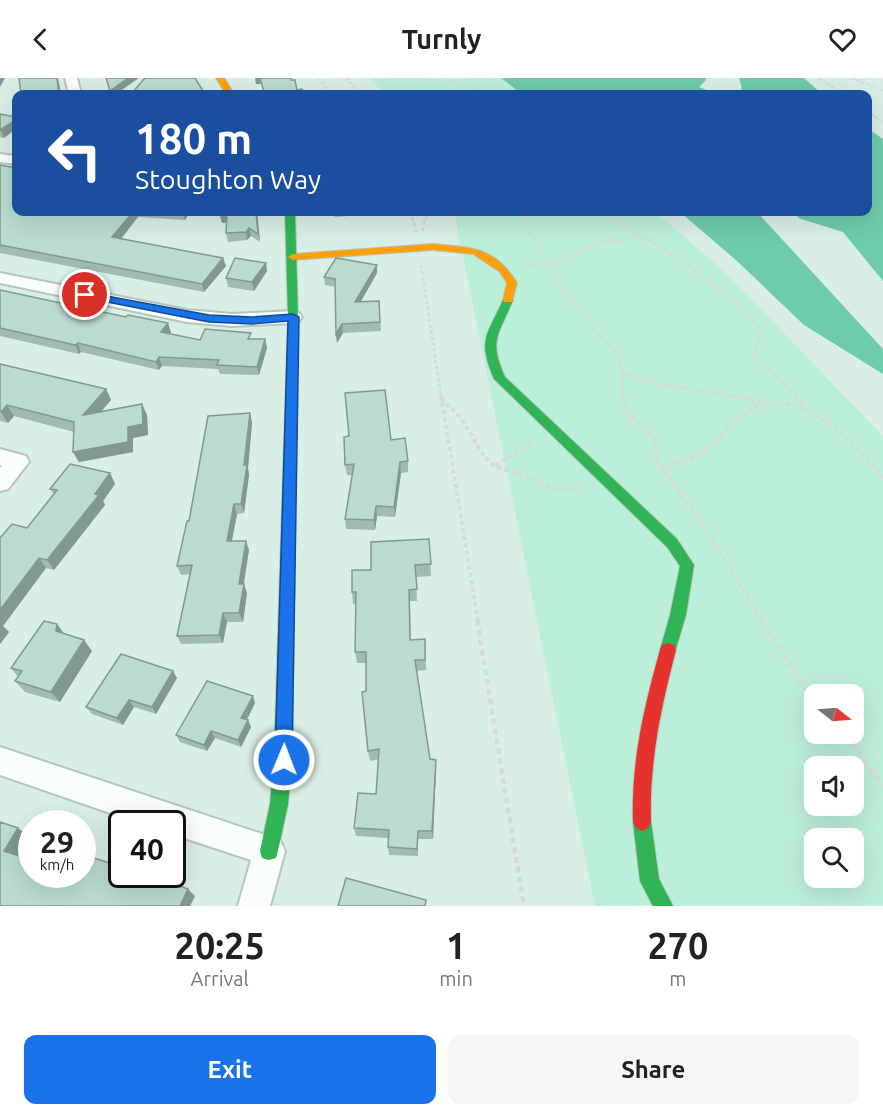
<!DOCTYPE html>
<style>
body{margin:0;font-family:Ubuntu,sans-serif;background:#f6f6f6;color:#222;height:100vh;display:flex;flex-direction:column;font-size:22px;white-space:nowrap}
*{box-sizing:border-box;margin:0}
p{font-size:20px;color:#767676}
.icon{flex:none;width:33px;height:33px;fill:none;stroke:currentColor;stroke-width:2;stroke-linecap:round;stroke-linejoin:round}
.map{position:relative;height:828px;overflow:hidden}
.details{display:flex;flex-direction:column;background:#fff;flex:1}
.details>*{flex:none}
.hud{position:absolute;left:12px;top:12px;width:860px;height:126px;border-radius:12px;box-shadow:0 6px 24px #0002;background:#1a4fa0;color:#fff;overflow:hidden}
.needle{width:39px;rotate:107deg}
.controls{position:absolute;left:804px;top:606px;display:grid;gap:12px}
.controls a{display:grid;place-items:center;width:60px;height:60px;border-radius:12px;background:#fff;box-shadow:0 6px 24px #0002;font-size:30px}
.speed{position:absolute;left:18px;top:732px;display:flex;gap:12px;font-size:30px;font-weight:700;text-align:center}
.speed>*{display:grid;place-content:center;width:78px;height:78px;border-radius:50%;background:#fff;box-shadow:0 6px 24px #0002;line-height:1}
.speed small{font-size:15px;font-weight:400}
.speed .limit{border:3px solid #111;border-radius:9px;background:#fff;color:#111}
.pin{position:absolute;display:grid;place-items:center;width:51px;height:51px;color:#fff;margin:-26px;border:3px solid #fff;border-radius:50%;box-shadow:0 2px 6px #0007}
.me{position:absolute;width:66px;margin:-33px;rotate:1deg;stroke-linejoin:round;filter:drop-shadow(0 0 4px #0008)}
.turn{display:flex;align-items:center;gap:21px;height:126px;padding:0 24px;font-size:27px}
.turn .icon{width:78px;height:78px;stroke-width:2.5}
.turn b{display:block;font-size:42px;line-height:51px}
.eta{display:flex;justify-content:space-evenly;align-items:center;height:102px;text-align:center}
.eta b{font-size:36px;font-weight:600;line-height:42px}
.primary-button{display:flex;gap:12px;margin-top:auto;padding:12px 24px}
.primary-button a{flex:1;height:69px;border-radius:12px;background:#1a73e8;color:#fff;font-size:24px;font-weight:600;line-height:69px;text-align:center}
.primary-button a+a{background:#f6f6f6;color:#222}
header{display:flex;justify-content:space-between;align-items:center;height:78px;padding:0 24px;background:#fff;font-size:27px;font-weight:600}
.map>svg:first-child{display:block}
.green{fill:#bcefd9;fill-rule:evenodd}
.water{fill:#6ecbab}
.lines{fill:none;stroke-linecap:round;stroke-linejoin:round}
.street-casing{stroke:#b5c6be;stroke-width:4}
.fast-casing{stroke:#b5c6be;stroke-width:2}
.slow-casing{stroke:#b5c6be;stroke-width:2}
.jam-casing{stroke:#b5c6be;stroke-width:2}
.path-far3{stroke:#d6dbd9;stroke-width:2;stroke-dasharray:3 2;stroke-linecap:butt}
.path-far2{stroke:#d6dbd9;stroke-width:3;stroke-dasharray:4 2;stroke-linecap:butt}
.path-far1{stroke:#d6dbd9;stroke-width:4;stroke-dasharray:4.5 3;stroke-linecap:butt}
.path{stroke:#d6dbd9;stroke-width:4.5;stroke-dasharray:6 4;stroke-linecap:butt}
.street{fill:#f9fdfb;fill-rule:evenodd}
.fast{fill:#30b455;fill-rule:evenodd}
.slow{fill:#ff9f0a;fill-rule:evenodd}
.jam{fill:#e5322d;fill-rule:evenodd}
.wall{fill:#a0bcb1}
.shaded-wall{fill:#829990}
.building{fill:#badbce;stroke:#829990;stroke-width:1.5}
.route{fill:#1a73e8;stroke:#114b97;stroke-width:1.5}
</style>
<header><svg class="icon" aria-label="back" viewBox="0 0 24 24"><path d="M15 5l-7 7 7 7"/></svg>Turnly<svg class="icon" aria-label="heart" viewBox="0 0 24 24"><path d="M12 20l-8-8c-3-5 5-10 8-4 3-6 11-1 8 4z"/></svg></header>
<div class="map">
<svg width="883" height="828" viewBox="0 0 883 828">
<rect width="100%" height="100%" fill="#d9efe5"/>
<!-- green -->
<path class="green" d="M369 0H503L522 16H384Z
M454 134H656L730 199 883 358V828H595ZM814 616H854V656H814ZM814 688H854V728H814ZM814 760H854V800H814Z"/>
<!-- water -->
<path class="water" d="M501 0H706V2L699 9 717 16H522Z
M739 0H804L822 16H733L742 11Z
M867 50 883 61V203L843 154 798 140 796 134H867Z
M680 134H757L883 271V296L804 247 737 183Z"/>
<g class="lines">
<!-- street casing -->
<g class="street-casing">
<path id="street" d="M65 0H77L81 16H69Z
M0 76 16 78V86L0 84Z
M0 195 187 232 232 236 293 233 299 235 302 239 299 243 293 245 232 248 187 244 0 205Z
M0 371 26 378 29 384 8 411 0 413V390L2 388 0 387Z
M0 669 280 762 285 773 270 828H238L251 782 172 756V746H142L0 697Z"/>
</g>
<!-- fast casing -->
<g class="fast-casing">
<path id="fast" d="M285 134H295L298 239 292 682 288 726 278 773 276 780 269 782 262 780 260 773 270 726 274 682 288 239Z
M508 219 513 222C499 257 488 261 505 299L677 461 694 487 686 537 674 577 668 579 662 577 660 572 670 537 680 488 667 469 494 301C477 261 487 258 503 222Z
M642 735 648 738 651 744 659 801 673 828H653L640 803 633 744 636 738Z"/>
</g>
<!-- slow casing -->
<g class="slow-casing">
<path id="slow" d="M216 0H224L234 16H226Z
M433 166C472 170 494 168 517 205L512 224H504L503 222 507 205 500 194 473 176 433 172 293 182 288 179 293 176Z"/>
</g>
<!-- jam casing -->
<g class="jam-casing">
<path id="jam" d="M668 565 674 567 676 572C661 629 649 685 651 744L648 750 642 753 636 750 633 744C631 684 644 629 660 572L662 567Z"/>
</g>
<!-- path-far3 -->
<path class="path-far3" d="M319 0 331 16
M346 0 361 16
M376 0 398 16
M442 0 493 16
M819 0 843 16
M852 0 883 13
M867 33 883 44
M410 134 412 141
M517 134 521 141
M610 134 614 141
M426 141 428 134"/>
<!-- path-far2 -->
<path class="path-far2" d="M412 139 417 156
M520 139 562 208 598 257 617 275 622 291 623 318
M613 139 616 143C644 159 752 224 759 253 762 264 751 273 755 284L775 295 796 318
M422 153 426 139
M421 187 441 318
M523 189 563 182 581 172 609 163 642 159
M622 294 653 305 734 318"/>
<!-- path-far1 -->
<path class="path-far1" d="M441 317 478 543
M623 317C625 354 660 343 656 381L703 446 762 543
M727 317 766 325 803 327
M795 317 801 323 803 330C836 347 860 371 883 400
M441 320 460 339 484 378 494 388 537 402 554 411H581
M495 387 533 364
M662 390 692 380 713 366 735 341 761 326"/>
<!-- path -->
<path class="path" d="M477 542 524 828
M761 542 814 624
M849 656 871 693 883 707"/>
<!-- street -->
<use href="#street" class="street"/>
<!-- fast -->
<use href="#fast" class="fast"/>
<!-- slow -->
<use href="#slow" class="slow"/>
<!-- jam -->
<use href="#jam" class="jam"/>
</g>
<!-- wall -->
<path class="wall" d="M0 36 4 60 0 59Z
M0 87 16 134H190L185 142 138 139 121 161 223 180 226 188 204 214 0 175Z
M219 134H257L260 164 251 158 247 162 228 164 226 155V145H222Z
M334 134H362V137L335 139Z
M266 185 267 193 254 213 228 209 226 200Z
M377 187V195L361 223H379L381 253 343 255 337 265 336 256 335 209 325 207 324 199Z
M0 212 171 254 170 256 200 262 265 261 267 270 259 297 220 296 218 291 162 288 159 292 81 274 79 276 0 258Z
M0 286 106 311 111 322 101 334 142 326 147 337 148 357 133 360V374L79 384 73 374 74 354 14 338 8 345 0 343Z
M250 335 252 345 248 390 249 397 244 435 237 436 232 463 249 472 244 506 247 515 243 544H227L223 565 181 566 177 558 190 496 181 497 177 488Z
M391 362 408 383V394L401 395 395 439 377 438 375 452 346 451 345 441 352 397H347L345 387Z
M110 395 115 406 103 423 105 427 54 492 46 490 3 548 9 554 0 566V460L27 450 54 416 50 411Z
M429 461 431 498 416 499 417 523H410L411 562 425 561 426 592 416 593 430 681 436 691 433 761H418V778L389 777 388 769V760L356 758 354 750 376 716 379 681 370 683 368 673 366 613V585H357L355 574 356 526H353L352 514Z
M57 546 64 556 92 573 60 624 25 614 15 603 18 599 11 590Z
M173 593 177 600 156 636 134 629 123 647 92 636 86 629Z
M255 625 247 642H248L251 649 241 669 215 660 207 673 180 664 176 657Z"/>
<!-- shaded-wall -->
<path class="shaded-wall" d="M0 0H5L0 9Z
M57 0H58L61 16H59Z
M128 0H139L116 16H111L110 13Z
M255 0H260L261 6H256Z
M16 42V51L4 60 0 52Z
M133 134H136L138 139 115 168 112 159Z
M183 134H190L185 142Z
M256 134H257L260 164 258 156Z
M227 136 228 144 222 145 220 137Z
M249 150 251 158 247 162 246 154Z
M223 180 226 188 204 214 202 206Z
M266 185 267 193 254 213 252 204Z
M377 187V195L356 232 355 224Z
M168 245 171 254 164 263 161 254Z
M342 246 343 255 337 265 336 256Z
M265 261 267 270 259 297 257 289Z
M78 265 81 274 79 276 75 267Z
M159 279 162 288 159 292 156 284Z
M106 311 111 322 88 348 83 337Z
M142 326 147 337 148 357 133 360V374L79 384 73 374 128 349Z
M7 327 14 338 8 345 1 334Z
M250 335 252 345 248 390 249 397 244 435 241 426Z
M400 384 401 395 395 439 394 429Z
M110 395 115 406 103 423 105 427 54 492 47 482Z
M234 426 237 436 230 472 227 463Z
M376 428 377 438 375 452 374 442Z
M246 463 249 472 242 515 239 506Z
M39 480 46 490 3 548 9 554 0 566V532Z
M244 506 247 515 243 544 239 535Z
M223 535 227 544 223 565 219 557Z
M57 546 65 557 56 553Z
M84 562 92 573 60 624 51 614Z
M173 593 177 600 156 636 152 629Z
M253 618 255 625 244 647 241 640Z
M129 622 134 629 123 647 117 640Z
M248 642 251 649 241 669 238 662Z
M211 653 215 660 207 673 204 667Z
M436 682V691L433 761 432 753Z
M18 750 29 758 16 780 4 773Z
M188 811 195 818 190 828H180Z"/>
<!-- building -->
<path class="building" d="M19 0H57L59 16H21Z
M106 0H128L110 13Z
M145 0H195L205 16H131Z
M260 0H291V2H295L297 12 302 11 305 16H265L264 14Z
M0 36 16 39V42L0 52Z
M0 87 16 90V134H133L112 159 223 180 202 206 0 167Z
M219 134H256L258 156 249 150 246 154 226 155 227 136 220 137Z
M235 180 266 185 252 204 226 200Z
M336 180 377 187 355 224 379 223 380 244 342 246 336 256 335 201 324 199Z
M0 212 126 239 128 237 168 245 161 254 200 262 205 251 251 255 248 261H265L257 289 217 287 219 282 159 279 156 284 78 265 75 267 0 250Z
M0 286 106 311 83 337 142 326 143 346 128 349V364L73 374 74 344 7 327 1 334 0 333Z
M385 312 391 362 405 360 408 383 400 384 394 429 376 428 374 442 345 441 354 386 345 387 344 359 349 358 345 315Z
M250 335 244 387H247L241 426H234L227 463H246L239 506H244L239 535H223L219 557 177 558 192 487 177 488 187 443H189L208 338Z
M70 386 110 395 95 416 99 417 47 482 39 480 0 532V460L12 446 27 450 57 412 50 411Z
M429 461 431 486 415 487 417 511 409 512 410 562 425 561V582H415L430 681 436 682 432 753H418L417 771 388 769 389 752 354 750 358 715 376 716 379 671 368 673 362 614 366 613V574H355L356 514H352V492H371V464Z
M44 543 57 546 56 553 84 562 51 614 15 603 22 593 11 590Z
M121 576 173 593 152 629 129 622 117 640 86 629Z
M207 603 253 618 241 640 248 642 238 662 211 653 204 667 176 657Z
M0 744 18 750 4 773 32 782V796H82V776L122 789V796H145L188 811 180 828H0Z
M346 800 426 822 425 828H338Z"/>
<!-- route -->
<path class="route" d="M85 214 209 237 252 239 293 236 299 239 292 682 290 688 284 690 277 688 275 682 288 243 252 246 209 244 82 219 80 217Z"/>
</svg>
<div class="controls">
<a><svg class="needle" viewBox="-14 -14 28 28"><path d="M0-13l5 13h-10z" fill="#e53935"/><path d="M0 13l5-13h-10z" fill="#767676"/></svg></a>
<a><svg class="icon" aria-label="sound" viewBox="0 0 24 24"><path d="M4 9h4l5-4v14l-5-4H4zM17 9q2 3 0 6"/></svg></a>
<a><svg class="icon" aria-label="search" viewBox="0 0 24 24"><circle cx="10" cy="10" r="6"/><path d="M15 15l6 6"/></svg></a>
</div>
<div class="speed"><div>29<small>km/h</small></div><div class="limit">40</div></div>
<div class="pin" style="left:85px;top:217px;background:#d93025"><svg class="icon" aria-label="arrive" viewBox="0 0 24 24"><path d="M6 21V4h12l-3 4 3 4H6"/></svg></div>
<svg class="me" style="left:284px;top:682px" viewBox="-20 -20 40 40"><circle r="17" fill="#1a73e8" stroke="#fff" stroke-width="3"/><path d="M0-11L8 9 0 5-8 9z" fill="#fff"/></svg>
<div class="hud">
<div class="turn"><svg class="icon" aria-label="left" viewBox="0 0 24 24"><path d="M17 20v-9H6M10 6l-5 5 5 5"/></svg><div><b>180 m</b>Stoughton Way</div></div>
</div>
</div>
<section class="details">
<div class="eta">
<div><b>20:25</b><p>Arrival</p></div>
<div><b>1</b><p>min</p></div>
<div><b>270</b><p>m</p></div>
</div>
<div class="primary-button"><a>Exit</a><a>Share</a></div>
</section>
